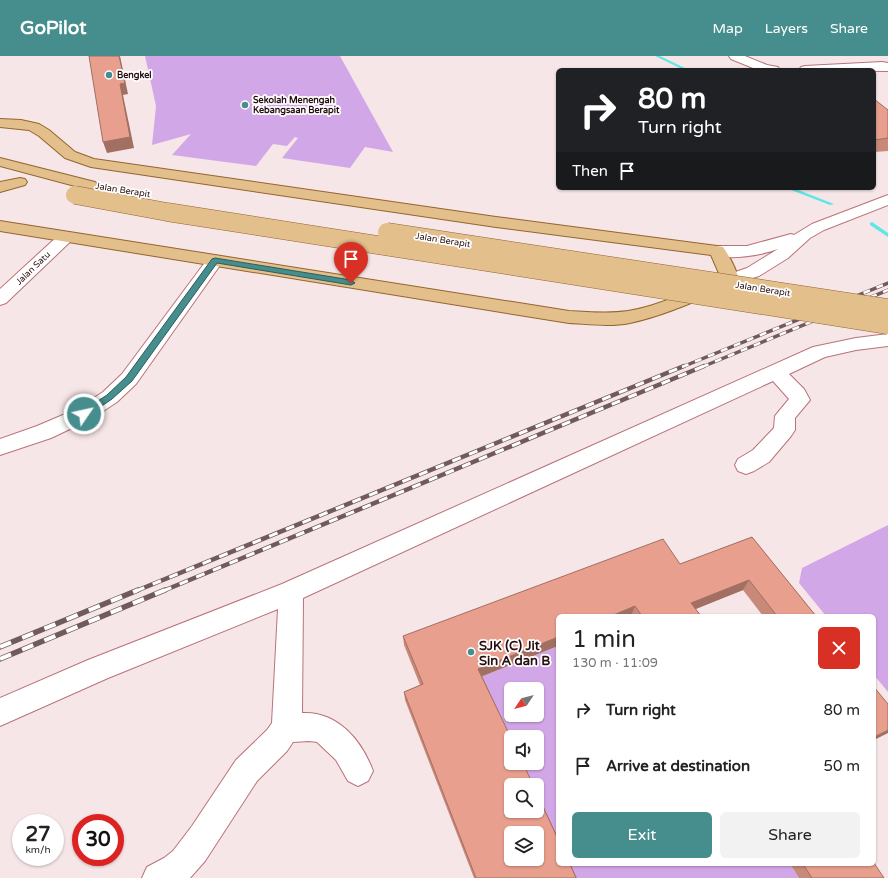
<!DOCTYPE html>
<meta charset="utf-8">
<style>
body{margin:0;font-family:"Varela Round",sans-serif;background:#f2f2f2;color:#222;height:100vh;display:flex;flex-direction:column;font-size:15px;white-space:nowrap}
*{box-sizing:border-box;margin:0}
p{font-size:13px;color:#767676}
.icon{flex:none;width:22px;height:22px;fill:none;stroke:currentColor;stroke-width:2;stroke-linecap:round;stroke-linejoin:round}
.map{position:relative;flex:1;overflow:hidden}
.side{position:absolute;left:556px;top:558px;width:320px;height:252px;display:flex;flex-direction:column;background:#fff;border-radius:6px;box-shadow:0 1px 3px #0004}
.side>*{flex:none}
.guide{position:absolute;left:556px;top:12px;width:320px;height:122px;border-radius:6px;box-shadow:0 1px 3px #0004;background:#202124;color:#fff;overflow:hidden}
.needle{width:26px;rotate:235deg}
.fabs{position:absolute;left:504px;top:626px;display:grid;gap:8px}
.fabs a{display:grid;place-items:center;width:40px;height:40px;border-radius:6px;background:#fff;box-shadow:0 1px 3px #0004;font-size:20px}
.speed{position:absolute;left:12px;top:758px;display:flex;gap:8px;font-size:20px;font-weight:700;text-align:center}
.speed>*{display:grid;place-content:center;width:52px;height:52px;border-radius:50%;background:#fff;box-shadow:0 1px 3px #0004;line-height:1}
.speed small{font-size:10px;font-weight:400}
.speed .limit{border:6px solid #d22;background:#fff;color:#111}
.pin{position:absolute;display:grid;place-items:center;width:34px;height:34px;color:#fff;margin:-41px -17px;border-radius:50% 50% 50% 0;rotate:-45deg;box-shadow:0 0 4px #0007}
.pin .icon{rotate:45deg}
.me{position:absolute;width:44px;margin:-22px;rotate:56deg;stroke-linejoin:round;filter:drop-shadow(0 0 3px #0008)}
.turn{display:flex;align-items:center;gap:14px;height:84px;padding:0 16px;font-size:18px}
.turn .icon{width:52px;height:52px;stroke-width:2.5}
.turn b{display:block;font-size:28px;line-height:34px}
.then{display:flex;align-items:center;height:38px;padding:0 16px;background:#0003;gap:8px;font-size:15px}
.round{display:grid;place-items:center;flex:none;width:42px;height:42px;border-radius:6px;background:#f2f2f2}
.summary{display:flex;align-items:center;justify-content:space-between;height:68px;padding:0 16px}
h1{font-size:24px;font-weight:600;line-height:30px}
.button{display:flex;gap:8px;margin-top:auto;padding:8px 16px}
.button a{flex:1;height:46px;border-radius:6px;background:#468e8d;color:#fff;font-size:16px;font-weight:600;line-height:46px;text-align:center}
.button a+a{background:#f2f2f2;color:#222}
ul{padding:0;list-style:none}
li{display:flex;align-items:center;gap:12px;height:56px;padding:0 16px}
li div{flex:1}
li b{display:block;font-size:15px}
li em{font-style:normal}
header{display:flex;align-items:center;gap:24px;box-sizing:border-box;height:56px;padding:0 20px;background:#468e8d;color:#fff}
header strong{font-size:19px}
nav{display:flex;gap:22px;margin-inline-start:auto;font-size:14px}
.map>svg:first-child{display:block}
.green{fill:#d2a7e7;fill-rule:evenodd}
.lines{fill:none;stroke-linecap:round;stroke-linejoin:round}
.stream{fill:#5ee7e6;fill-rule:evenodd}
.minor-casing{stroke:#b97278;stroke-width:2}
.major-casing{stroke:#94652e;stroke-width:2}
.minor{fill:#fff;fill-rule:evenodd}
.major{fill:#e2bf8b;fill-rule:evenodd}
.rail-far2-casing{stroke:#715a5c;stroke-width:3.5}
.rail-far1-casing{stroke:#715a5c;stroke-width:4.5}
.rail-casing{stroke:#715a5c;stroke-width:5.5}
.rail-far2{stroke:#fff;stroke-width:2.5;stroke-dasharray:7;stroke-linecap:butt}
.rail-far1{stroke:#fff;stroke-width:3;stroke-dasharray:9;stroke-linecap:butt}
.rail{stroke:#fff;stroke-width:4;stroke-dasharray:12;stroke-linecap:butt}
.major-bridge-casing{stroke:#94652e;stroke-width:19;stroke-linecap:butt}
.major-bridge{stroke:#e2bf8b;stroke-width:18}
.wall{fill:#c8897a}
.shaded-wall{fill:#a26f63}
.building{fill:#e89f8e;stroke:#a26f63;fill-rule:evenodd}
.route{fill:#468e8d;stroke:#2e5c5c}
.poi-dot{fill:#468e8d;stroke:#fff;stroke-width:1.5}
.labels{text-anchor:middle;stroke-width:3.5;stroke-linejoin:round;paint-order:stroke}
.far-poi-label{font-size:9px;font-weight:bold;fill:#280d10;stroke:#fff;text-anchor:start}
.far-street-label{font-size:9px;fill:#280d10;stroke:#fff}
.near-poi-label{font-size:13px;font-weight:bold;fill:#280d10;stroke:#fff;text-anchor:start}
</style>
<header>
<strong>GoPilot</strong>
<nav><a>Map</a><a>Layers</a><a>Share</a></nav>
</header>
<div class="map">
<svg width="888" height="822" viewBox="0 0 888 822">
<rect width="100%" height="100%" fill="#f7e6e7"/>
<!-- green -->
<path class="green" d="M145 0H340L393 96 365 91 350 112 282 102 298 82 295 81 287 90 273 88 256 110 172 99 191 78 152 89 156 50Z
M888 469V636L874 619V560H826L799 527 802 512Z
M558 590V795L537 749V729H527L517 707H537V681H511V694L478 622ZM511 633H537V659H511Z
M564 808H790L799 822H571Z"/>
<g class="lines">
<!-- stream -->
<path class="stream" d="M655 0H660L689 14H684Z
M786 132H793L834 148 830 149Z
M872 166 888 177V181L870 169V167Z"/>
<!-- minor casing -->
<g class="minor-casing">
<path id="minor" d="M729 0H745L767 9 778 11 780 14H758L731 3Z
M882 6 888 7V15L799 14 801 11 805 10Z
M888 139V149L824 174 810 182 788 202 759 220 730 229 724 228 721 224 724 220 747 212 778 193C758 200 732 204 711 199L709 195 711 191 717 190H747L791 178 794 179 812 168Z
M66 176 72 178 74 181 72 184 6 247 0 249V233L60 178Z
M215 200 221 201 223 205 136 328 117 346 91 363 51 382 0 399V383L37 370 77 353 103 336 122 318 209 201Z
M888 278V290L856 294 825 301 789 318 804 333 810 344 795 362V374L791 380 769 406 754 415 746 418 738 415 735 409 738 403 753 394 774 372 775 360 789 343 773 325 303 542 302 657C338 655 362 685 373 715L368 725 358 730 348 725 336 704 317 686 309 685 293 686 287 695 257 725 205 805 190 822H142L147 811 164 802 173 795 192 770 236 704 267 674 272 667 278 553 108 622 0 670V642L88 604 282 528 813 291 856 282Z"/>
</g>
<!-- major casing -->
<g class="major-casing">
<path id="major" d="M0 63 21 64 39 68 49 74 75 96 94 103 496 161 717 190 723 191C730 201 736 213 739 224L736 228C702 242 667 259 630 267 610 271 589 268 569 267L0 175V165L569 255C588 256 608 258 628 255 659 250 691 234 721 222L711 199 496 171 91 111 65 102 39 80 29 74 0 71Z
M0 102 95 126 98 129 95 132 90 134 0 110Z
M20 122 25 123 27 126 25 129 0 136V126Z"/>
</g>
<!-- minor -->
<use href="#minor" class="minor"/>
<!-- major -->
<use href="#major" class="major"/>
<!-- rail-far2 casing -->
<g class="rail-far2-casing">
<path id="rail-far2" d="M682 311 888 227
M702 311 888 234"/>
</g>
<!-- rail-far1 casing -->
<g class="rail-far1-casing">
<path id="rail-far1" d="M136 535 684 310
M163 535 704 310"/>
</g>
<!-- rail casing -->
<g class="rail-casing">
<path id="rail" d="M0 591 138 534
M0 603 165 534"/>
</g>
<!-- rail-far2 -->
<use href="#rail-far2" class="rail-far2"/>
<!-- rail-far1 -->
<use href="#rail-far1" class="rail-far1"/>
<!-- rail -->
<use href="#rail" class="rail"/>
<!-- major-bridge casing -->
<g class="major-bridge-casing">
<path id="major-bridge" d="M75 139 167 156 888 269
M387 176 888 252"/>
</g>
<!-- major-bridge -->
<use href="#major-bridge" class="major-bridge"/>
</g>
<!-- wall -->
<path class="wall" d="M874 43 888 54V95L874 96Z
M752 481 816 560H763L743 534 695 553 701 560H558L482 620 577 822H474L405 644 404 636 420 629 404 589 403 580 680 508Z
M790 808H874L884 822H799Z"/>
<!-- shaded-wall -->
<path class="shaded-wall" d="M119 0H120L128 38 123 39 134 92 107 97 103 86 120 28Z
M749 524 743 534 686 557 691 547Z
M635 550 631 560H611Z
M558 581V590L478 622V613Z
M888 674V677L874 684V681Z"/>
<!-- building -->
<path class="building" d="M89 0H119L125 27 120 28 130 81 103 86Z
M874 43 888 54V82L874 84Z
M752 481 816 560H777L749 524 691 547 701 560H642L635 550 611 560H558V581L478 613 511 682V707H523L533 729H511V755H537V738L558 783V808H570L576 822H476L404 636 423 628 403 580 663 483 680 508ZM511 777H537V803H511Z
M874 631 888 648V674L874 681Z
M874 807 884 822H812L803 808H874Z"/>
<!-- route -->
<path class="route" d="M215 202 351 224 355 227 351 229 217 207 132 325 112 343 87 360H81L80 358 81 356 107 339 126 321 212 203Z"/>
<!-- markers -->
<g class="poi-dot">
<circle cx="109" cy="19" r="4"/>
<circle cx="245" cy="49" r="4"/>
<circle cx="471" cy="596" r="4"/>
</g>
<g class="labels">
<!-- far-poi labels -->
<g class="far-poi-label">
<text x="117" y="22">Bengkel</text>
<text x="253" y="47">Sekolah Menengah<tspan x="253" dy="10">Kebangsaan Berapit</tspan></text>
</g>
<!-- far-street labels -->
<g class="far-street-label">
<text transform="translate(123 134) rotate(9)" y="3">Jalan Berapit</text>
<text transform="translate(443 184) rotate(9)" y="3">Jalan Berapit</text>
<text transform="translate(33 212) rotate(-44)" y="3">Jalan Satu</text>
<text transform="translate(763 233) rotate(9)" y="3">Jalan Berapit</text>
</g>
<!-- near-poi labels -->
<g class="near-poi-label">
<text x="479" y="594">SJK (C) Jit<tspan x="479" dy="15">Sin A dan B</tspan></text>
</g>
</g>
</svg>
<div class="fabs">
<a><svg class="needle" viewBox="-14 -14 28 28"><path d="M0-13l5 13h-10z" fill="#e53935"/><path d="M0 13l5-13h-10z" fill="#767676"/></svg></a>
<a><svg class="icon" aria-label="sound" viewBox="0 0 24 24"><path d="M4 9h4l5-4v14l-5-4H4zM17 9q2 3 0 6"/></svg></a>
<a><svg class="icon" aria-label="search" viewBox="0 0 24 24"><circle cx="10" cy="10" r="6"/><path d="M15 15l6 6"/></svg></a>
<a><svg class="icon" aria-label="layers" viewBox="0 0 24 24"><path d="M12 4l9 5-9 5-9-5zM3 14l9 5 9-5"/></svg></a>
</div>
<div class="speed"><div>27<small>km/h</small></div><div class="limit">30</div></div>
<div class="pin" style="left:351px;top:227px;background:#d93025"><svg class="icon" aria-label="arrive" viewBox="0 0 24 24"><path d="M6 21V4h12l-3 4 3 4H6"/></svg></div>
<svg class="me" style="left:84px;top:358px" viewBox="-20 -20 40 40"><circle r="17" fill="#468e8d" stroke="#fff" stroke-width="3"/><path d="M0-11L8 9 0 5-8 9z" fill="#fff"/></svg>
<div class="guide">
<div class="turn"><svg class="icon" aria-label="right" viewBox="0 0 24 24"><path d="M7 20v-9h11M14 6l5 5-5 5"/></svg><div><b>80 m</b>Turn right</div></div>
<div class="then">Then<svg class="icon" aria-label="arrive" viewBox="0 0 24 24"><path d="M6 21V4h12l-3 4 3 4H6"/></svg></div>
</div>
<section class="side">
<div class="summary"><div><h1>1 min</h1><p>130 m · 11:09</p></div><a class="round" style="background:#d93025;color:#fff"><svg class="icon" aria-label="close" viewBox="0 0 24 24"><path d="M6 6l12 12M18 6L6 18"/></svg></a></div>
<ul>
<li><svg class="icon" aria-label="right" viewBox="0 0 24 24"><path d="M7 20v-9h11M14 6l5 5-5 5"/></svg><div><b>Turn right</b></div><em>80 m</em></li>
<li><svg class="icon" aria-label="arrive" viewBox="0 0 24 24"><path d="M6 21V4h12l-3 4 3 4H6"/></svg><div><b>Arrive at destination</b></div><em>50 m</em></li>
</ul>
<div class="button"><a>Exit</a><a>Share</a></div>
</section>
</div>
